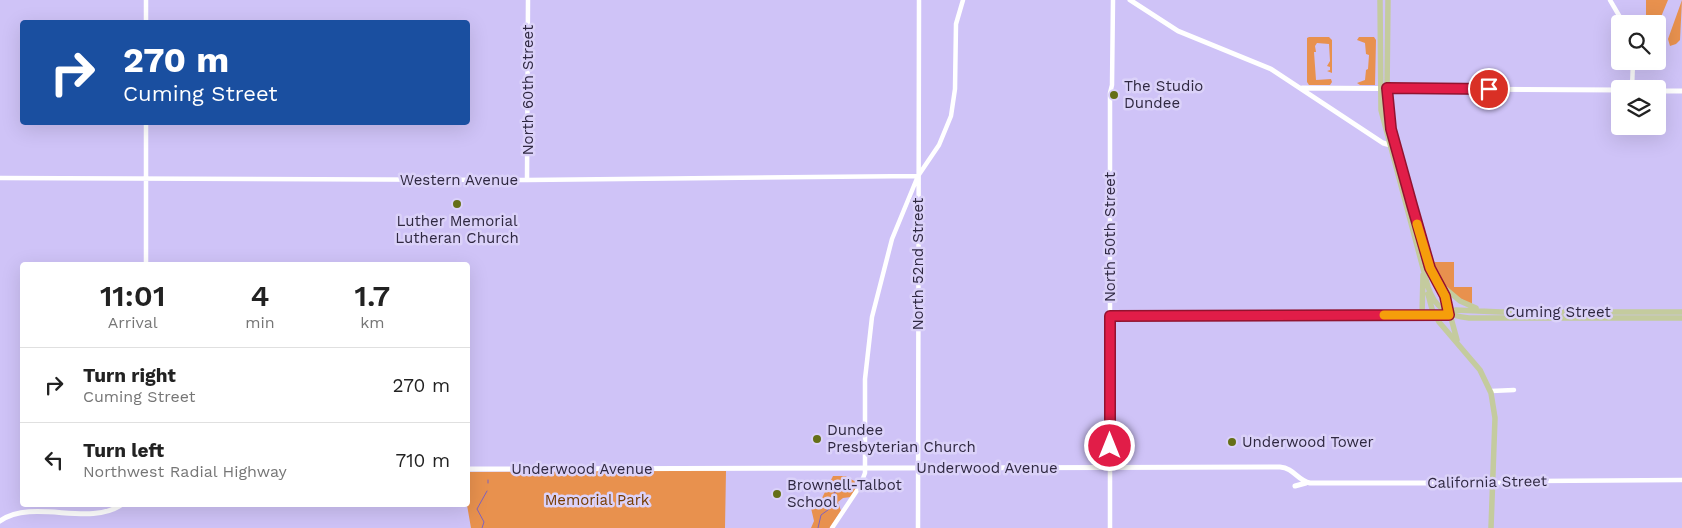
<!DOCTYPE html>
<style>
body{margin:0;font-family:"Work Sans",sans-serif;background:#f6f6f6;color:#222;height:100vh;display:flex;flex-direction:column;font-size:19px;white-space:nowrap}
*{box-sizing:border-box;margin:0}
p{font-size:16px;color:#767676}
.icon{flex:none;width:28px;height:28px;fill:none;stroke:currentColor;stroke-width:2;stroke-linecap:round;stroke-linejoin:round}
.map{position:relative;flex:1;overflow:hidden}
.panel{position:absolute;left:20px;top:262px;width:450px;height:245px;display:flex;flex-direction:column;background:#fff;border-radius:5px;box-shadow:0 5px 20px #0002}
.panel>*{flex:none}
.guide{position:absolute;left:20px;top:20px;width:450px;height:105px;border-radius:5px;box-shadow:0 5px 20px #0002;background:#1a4fa0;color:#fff;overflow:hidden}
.fabs{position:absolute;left:1611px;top:15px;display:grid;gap:10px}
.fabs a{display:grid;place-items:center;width:55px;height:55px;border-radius:5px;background:#fff;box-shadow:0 5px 20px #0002;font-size:25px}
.pin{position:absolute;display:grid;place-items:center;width:42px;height:42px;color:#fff;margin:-21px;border:2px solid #fff;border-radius:50%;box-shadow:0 1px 5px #0007}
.me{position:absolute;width:55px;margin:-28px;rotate:0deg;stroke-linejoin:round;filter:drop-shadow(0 0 4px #0008)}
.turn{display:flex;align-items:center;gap:18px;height:105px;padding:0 20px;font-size:22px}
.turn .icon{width:65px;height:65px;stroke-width:2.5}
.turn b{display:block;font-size:35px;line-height:42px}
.eta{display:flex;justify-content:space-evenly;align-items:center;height:85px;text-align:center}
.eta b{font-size:30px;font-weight:600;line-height:35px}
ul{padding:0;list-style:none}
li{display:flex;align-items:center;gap:15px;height:75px;padding:0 20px;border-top:1px solid #e0e0e0}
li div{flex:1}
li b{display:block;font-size:19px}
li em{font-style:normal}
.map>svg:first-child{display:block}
.green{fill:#e8914e}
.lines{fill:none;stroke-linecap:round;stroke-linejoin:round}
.stream{stroke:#7f62bf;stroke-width:1}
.tertiary{stroke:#fff;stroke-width:4.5}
.secondary{stroke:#fff;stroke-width:5}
.primary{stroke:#c4cb9e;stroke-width:5.5}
.route-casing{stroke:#92132f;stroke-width:12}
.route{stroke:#e11d48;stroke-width:9}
.slow{stroke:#f59e0b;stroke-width:9}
.poi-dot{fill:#656f17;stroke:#dbd2f9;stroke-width:2}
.labels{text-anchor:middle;stroke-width:5;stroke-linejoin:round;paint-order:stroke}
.poi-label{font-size:15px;fill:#2f2841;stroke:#dbd2f9;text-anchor:start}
.street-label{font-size:15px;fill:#2f2841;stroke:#dbd2f9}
.park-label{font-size:15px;fill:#763b00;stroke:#dbd2f9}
</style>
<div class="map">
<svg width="1682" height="528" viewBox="0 0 1682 528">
<rect width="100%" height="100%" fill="#cfc3f7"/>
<!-- green -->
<path class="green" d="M1646 0H1668L1658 24H1646Z
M1682 0 1680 40 1676 44 1670 46 1668 39Z
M1309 37H1329L1332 40V73L1327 71 1330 70V67L1327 66 1330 61 1329 44 1317 43 1315 46 1316 52H1314L1316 80 1331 79 1332 82 1330 85H1309L1307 82V38Z
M1359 37H1374L1376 40 1375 85H1360L1357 83 1365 80 1366 70 1368 69 1369 55 1366 54 1365 43 1357 40Z
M1435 262H1454V287H1472V305C1454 296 1441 284 1433 265Z
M697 470 726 471 725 528H471L467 505 468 472Z
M833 476H845L858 483V486L851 497 843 498 838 502 841 511 830 528H811L814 521 811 508 821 500Z"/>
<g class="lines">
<!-- stream -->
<path class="stream" d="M488 483V480
M482 528 484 522 477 509 487 491
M818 528 821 515 832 507 834 493 845 486 849 479"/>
<!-- tertiary -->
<path class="tertiary" d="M146 0V22
M1610 0 1624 24
M1632 89 1633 61
M146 122V265
M0 178 527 180 918 176
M527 180 528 0
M1110 316 1438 315
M1491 391 1514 390
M1493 483 1535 481 1682 480
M832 528 860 486 865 473V379L872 317 892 239 918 176 939 145 951 116 955 89 956 24 963 0
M918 528 919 0
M1110 528V93L1112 85 1113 0"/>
<!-- secondary -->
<path class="secondary" d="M1130 0 1178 31 1271 69 1383 143 1390 145
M1302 88 1620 90
M1658 91H1682
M468 469 1280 467C1294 468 1297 480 1310 483H1493
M1295 486 1306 483
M0 521C34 498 88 527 121 505"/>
<!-- primary -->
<path class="primary" d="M1380 0 1381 110 1428 287C1435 308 1448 316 1469 318H1682
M1388 0 1387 93 1391 127 1428 260 1445 296 1457 340
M1441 285 1460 301 1476 308
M1428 294 1432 309 1439 322 1480 370 1491 393 1495 418 1491 528
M1422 315 1423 275
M1435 315 1456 310 1501 312H1682"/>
</g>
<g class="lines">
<!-- route casing -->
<g class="route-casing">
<path id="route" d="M1110 446V316L1449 315 1445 296 1430 268 1412 205 1391 129 1387 88 1489 89"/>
</g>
<!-- route -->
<use href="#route" class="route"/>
<!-- slow -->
<path class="slow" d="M1384 315H1449L1445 296 1430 268 1417 224"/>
</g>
<!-- markers -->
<g class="poi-dot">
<circle cx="1114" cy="95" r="5"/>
<circle cx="457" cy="204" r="5"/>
<circle cx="817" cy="439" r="5"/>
<circle cx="1232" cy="442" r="5"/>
<circle cx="777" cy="494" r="5"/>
</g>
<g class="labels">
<!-- poi labels -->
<g class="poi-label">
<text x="1124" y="91">The Studio<tspan x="1124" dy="17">Dundee</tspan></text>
<text x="457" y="226" text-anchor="middle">Luther Memorial<tspan x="457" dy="17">Lutheran Church</tspan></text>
<text x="827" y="435">Dundee<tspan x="827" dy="17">Presbyterian Church</tspan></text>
<text x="1242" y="447">Underwood Tower</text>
<text x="787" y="490">Brownell-Talbot<tspan x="787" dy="17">School</tspan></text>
</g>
<!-- street labels -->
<g class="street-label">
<text transform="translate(528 90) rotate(-90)" y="5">North 60th Street</text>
<text x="459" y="185">Western Avenue</text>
<text transform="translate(1110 237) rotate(-90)" y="5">North 50th Street</text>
<text transform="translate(918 264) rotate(-90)" y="5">North 52nd Street</text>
<text x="1558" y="317">Cuming Street</text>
<text x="987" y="473">Underwood Avenue</text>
<text x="582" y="474">Underwood Avenue</text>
<text transform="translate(1487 482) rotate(-1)" y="5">California Street</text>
</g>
<!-- park labels -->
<g class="park-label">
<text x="597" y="505">Memorial Park</text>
</g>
</g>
</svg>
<div class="fabs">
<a><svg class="icon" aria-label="search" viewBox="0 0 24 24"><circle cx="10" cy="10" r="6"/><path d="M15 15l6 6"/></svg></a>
<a><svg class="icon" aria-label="layers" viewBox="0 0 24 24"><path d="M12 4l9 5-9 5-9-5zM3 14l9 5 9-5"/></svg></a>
</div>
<div class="pin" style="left:1489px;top:89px;background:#d93025"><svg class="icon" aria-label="arrive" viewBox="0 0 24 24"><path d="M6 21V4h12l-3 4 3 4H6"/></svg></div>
<svg class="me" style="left:1110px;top:446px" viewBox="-20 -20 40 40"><circle r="17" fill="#e11d48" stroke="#fff" stroke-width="3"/><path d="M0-11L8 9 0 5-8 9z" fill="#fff"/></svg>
<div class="guide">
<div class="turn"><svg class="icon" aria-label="right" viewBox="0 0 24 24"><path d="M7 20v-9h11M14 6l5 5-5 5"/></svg><div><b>270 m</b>Cuming Street</div></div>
</div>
<section class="panel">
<div class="eta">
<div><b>11:01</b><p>Arrival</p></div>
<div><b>4</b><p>min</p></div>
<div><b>1.7</b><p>km</p></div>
</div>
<ul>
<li><svg class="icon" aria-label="right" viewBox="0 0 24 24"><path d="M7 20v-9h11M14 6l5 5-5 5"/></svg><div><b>Turn right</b><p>Cuming Street</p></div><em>270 m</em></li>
<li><svg class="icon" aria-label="left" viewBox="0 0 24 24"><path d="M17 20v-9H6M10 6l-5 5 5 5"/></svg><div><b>Turn left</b><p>Northwest Radial Highway</p></div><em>710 m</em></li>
</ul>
</section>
</div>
